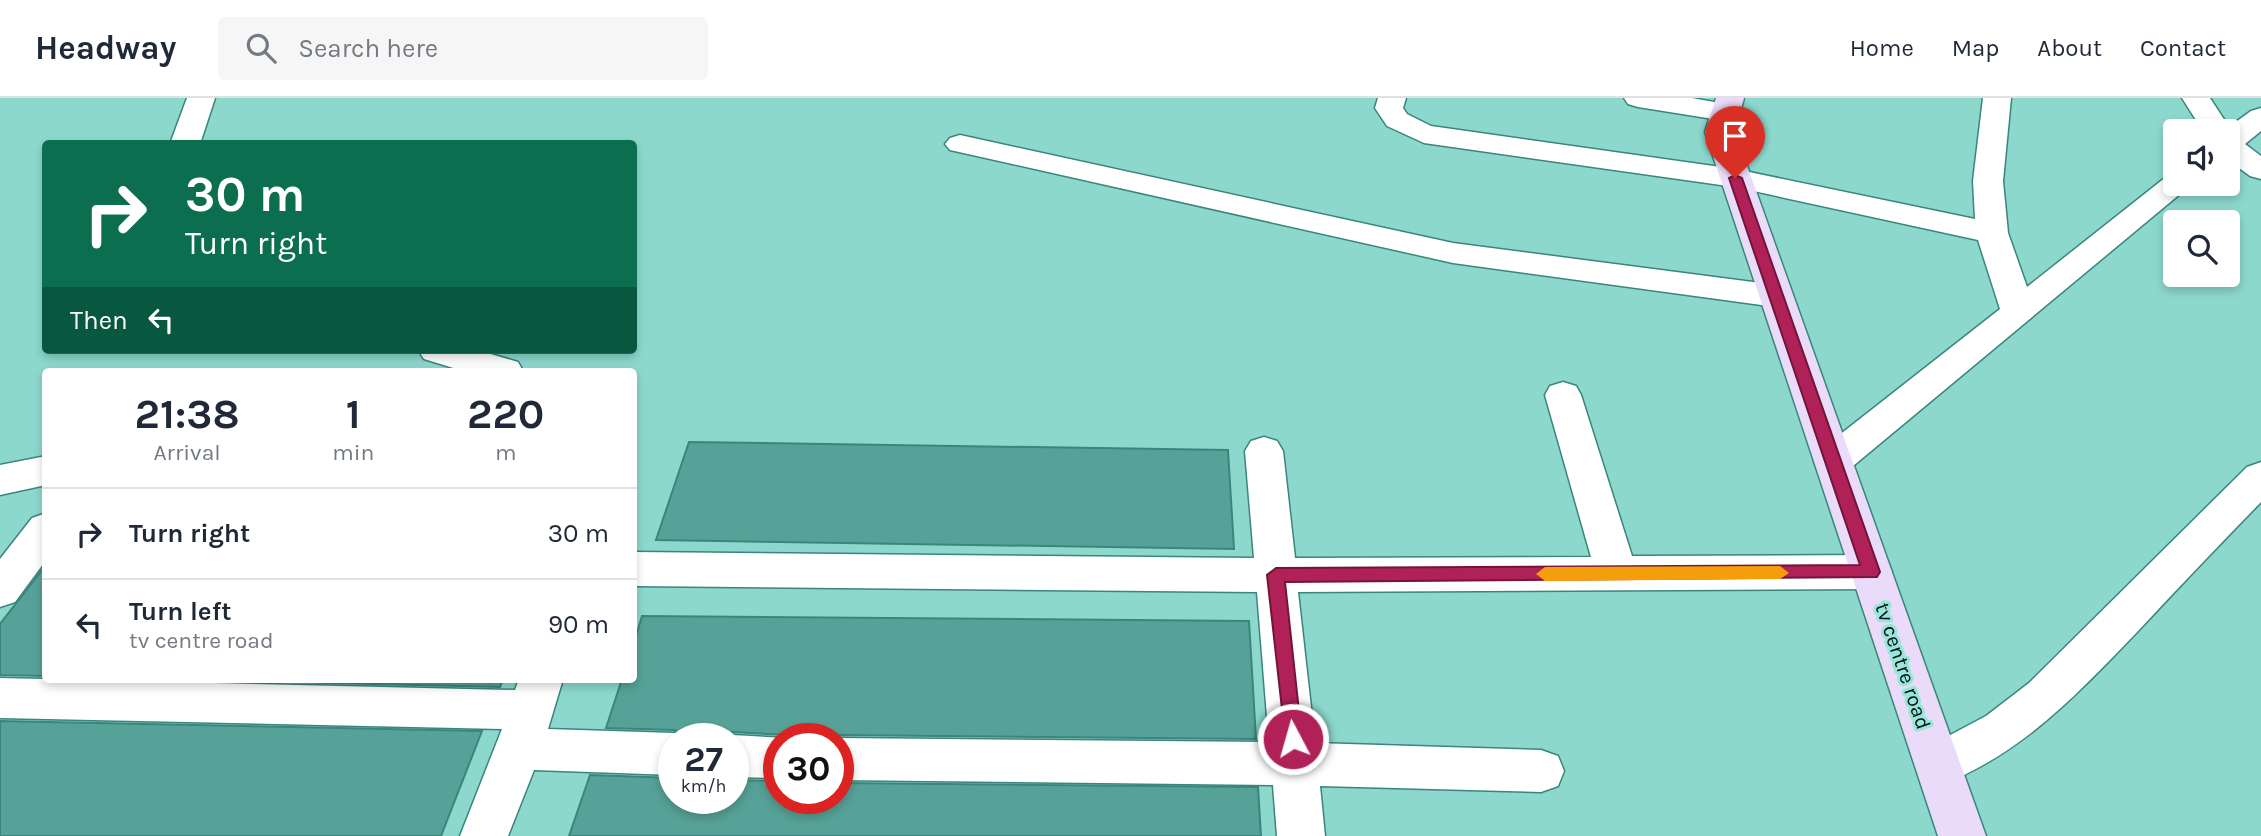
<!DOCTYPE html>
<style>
body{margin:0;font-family:Karla,sans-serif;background:#f6f6f7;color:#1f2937;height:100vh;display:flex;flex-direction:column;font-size:26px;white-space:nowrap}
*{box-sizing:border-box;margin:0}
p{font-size:23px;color:#747a83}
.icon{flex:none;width:38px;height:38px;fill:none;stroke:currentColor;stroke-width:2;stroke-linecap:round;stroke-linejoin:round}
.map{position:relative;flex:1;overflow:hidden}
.drawer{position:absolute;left:42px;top:270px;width:595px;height:315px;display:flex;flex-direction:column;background:#fff;border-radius:7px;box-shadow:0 4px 10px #0003}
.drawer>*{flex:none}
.guide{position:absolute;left:42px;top:42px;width:595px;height:214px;border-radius:7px;box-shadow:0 4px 10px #0003;background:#0b6e4f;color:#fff;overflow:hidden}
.tools{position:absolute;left:2163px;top:21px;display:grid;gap:14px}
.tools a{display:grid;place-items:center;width:77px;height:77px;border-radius:7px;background:#fff;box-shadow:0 4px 10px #0003;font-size:35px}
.speed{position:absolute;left:658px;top:625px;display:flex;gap:14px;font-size:35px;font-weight:700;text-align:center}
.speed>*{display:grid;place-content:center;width:91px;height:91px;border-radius:50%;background:#fff;box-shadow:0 4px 10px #0003;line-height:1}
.speed small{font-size:18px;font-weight:400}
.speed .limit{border:10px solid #d22;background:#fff;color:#111}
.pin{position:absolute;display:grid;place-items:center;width:60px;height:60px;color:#fff;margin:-72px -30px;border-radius:50% 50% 50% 0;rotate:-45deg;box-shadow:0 0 7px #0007}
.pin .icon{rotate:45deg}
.me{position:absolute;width:77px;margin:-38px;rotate:354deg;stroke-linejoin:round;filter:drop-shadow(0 0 5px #0008)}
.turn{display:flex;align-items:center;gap:24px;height:147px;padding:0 28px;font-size:32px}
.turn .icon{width:91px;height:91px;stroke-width:2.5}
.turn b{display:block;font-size:49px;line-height:60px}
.then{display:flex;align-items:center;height:66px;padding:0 28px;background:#0003;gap:14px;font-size:26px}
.eta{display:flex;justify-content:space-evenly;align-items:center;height:119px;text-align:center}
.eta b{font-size:42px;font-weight:700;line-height:49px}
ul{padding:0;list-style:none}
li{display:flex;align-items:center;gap:21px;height:91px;padding:0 28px;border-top:2px solid #e0e1e3}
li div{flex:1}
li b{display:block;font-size:26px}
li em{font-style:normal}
header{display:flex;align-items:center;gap:42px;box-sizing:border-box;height:98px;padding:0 35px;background:#fff;border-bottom:2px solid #e0e1e3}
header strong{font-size:33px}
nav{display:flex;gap:38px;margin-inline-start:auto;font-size:24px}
.search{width:490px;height:63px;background:#f6f6f7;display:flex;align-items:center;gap:18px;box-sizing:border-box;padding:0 24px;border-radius:7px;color:#747a83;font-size:26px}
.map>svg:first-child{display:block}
.building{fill:#57a298;stroke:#3a867c;stroke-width:2}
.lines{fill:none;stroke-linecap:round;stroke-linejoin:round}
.minor-casing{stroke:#3a857c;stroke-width:3}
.secondary-casing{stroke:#3a857c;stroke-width:3}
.minor{fill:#fff;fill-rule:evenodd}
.secondary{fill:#e9dbf9;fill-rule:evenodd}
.route{fill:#b02157;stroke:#721539;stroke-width:2}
.slow{fill:#f59e0b}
.labels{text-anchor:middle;stroke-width:6;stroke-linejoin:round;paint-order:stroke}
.street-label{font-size:21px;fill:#001210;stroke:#9ae5da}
</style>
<header>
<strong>Headway</strong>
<div class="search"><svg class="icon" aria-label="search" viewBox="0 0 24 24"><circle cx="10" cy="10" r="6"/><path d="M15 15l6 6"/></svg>Search here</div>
<nav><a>Home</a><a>Map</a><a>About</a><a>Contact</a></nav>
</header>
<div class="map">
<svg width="2261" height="738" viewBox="0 0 2261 738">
<rect width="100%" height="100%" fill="#8dd8cd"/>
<!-- building -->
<path class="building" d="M689 344 1228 352 1234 451 656 442Z
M46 467V578L0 577V526Z
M642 518 1249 523 1256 641 838 637 835 640H788L786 637 733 634 720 640H692L674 632 606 630 622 581H634V545Z
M156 581H503L500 589Z
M0 623 482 633 441 738H0Z
M590 677 674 680V700H733V682L779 683V700H838V685L1258 689 1261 738H569Z"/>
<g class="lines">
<!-- minor casing -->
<g class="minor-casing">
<path id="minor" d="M187 0H215L200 46H170Z
M1378 0H1406L1403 10 1407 16 1431 28 1735 71 1975 121 1973 83 1983 0H2011L2003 83 2008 135 2027 189 2166 79 2175 77V86H2192L1847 373 1833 377 1819 373 1814 363 1819 353 2000 211 1978 142 1735 89 1424 45 1387 28 1375 10Z
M1624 0H1692L1736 8 1740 14 1736 20 1726 23 1638 9 1628 6Z
M2182 0H2210L2229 29 2251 13 2261 10V33L2245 46 2261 58V81L2250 78 2228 62V33H2203Z
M960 37 1453 145 1776 187 1788 190 1793 198 1788 206 1776 209 1453 165 950 52 945 46 950 40Z
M418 252H477L518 264 523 273H463L424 261Z
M1563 284 1576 288 1581 297 1632 458 1871 457 1886 462 1892 474 1886 486 1871 491 1298 494 1315 645 1541 652 1558 658 1564 673 1558 688 1541 694 1320 688 1325 738H1277L1273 687 838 682V640L1269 644 1257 494 634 488V454L1254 460 1245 353 1251 343 1264 339 1277 343 1283 353 1295 460 1591 459 1545 297 1550 288Z
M46 358V387L0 397V367Z
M2261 364V404C2220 446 2179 489 2139 532 2078 595 2023 656 1938 688L1922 682 1915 667 1922 652 1986 618 2029 585 2247 369Z
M46 415V462L15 504 0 509V461L32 420Z
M0 580 515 592 519 581H563L548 631 674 635 689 640H674V677L534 672 508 738H460L502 631 0 620Z
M733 637 786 640H779V680L733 679V640H723Z"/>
</g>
<!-- secondary casing -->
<g class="secondary-casing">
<path id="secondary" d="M1716 0H1744L1735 34 1986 738H1938L1705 34Z"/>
</g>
<!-- minor -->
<use href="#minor" class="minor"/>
<!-- secondary -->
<use href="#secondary" class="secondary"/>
</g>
<!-- route -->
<path class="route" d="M1735 77 1742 80 1880 474 1877 479 1285 484 1302 641 1299 647 1293 649 1286 647 1267 477 1276 470 1860 467 1729 80Z"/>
<!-- slow -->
<path class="slow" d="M1780 468 1789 475 1780 481 1545 483 1536 476 1545 469Z"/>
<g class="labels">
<!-- street labels -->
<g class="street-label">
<text transform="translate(1903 568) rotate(71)" y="7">tv centre road</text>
</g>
</g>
</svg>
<div class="tools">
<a><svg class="icon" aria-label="sound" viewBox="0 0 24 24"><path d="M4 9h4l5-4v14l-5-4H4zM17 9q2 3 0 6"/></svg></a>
<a><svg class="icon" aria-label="search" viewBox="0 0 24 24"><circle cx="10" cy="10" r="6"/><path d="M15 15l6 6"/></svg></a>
</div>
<div class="speed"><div>27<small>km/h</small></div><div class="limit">30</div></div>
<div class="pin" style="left:1735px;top:80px;background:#d93025"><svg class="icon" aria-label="arrive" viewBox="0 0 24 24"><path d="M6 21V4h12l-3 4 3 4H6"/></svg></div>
<svg class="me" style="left:1293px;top:641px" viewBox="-20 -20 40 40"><circle r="17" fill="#b02157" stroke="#fff" stroke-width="3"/><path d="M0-11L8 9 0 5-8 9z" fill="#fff"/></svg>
<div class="guide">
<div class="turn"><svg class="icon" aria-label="right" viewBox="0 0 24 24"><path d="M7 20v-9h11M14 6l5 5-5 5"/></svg><div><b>30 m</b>Turn right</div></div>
<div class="then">Then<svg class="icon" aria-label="left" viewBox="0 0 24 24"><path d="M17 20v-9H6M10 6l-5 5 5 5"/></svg></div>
</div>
<section class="drawer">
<div class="eta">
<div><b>21:38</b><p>Arrival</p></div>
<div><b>1</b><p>min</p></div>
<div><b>220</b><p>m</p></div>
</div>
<ul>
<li><svg class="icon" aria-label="right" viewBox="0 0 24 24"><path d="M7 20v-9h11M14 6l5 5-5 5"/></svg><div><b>Turn right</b></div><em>30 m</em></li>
<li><svg class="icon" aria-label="left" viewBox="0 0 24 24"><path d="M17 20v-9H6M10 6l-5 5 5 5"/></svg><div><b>Turn left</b><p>tv centre road</p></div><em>90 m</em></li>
</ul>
</section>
</div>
